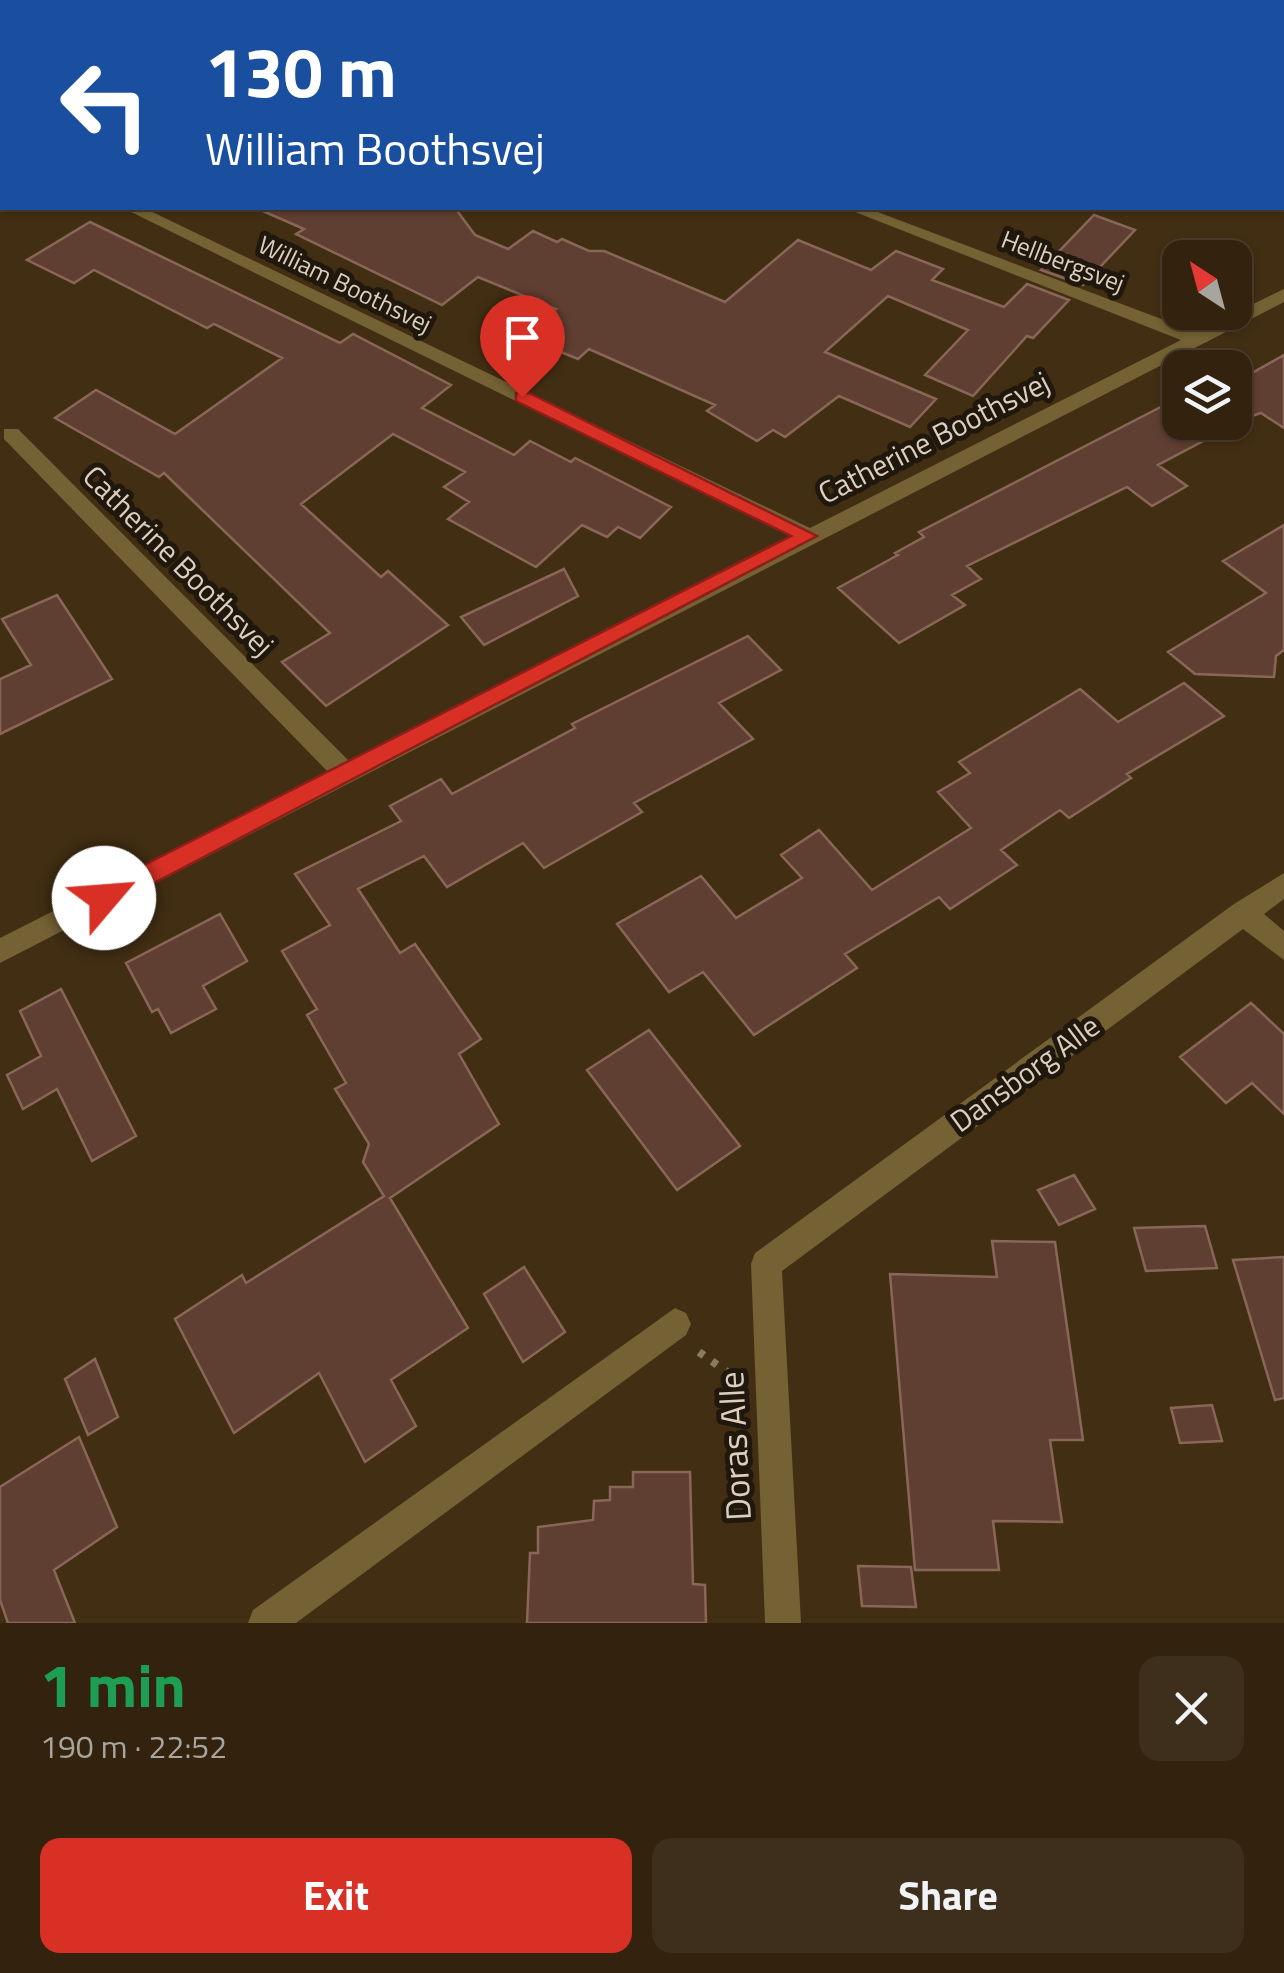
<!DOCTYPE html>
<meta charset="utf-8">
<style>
body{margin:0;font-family:"Titillium Web",sans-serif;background:#3d2f1c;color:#f1f3f6;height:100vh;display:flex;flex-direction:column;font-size:38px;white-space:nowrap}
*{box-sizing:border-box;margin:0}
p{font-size:32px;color:#a8a49e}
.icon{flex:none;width:55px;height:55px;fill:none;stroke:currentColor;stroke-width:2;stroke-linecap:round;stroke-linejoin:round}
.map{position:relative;height:1623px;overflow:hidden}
.sheet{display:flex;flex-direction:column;background:#32220e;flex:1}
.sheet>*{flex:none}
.hud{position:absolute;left:0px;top:0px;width:1285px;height:210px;box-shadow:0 2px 8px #0004,0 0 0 2px #4d3f2e;background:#1a4fa0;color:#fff;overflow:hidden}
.needle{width:65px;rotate:324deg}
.controls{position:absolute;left:1162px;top:240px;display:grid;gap:20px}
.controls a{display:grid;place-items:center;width:90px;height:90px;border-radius:20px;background:#32220e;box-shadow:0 2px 8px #0004,0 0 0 2px #4d3f2e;font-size:50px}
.pin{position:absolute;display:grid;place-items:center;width:85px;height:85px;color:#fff;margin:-102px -42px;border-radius:50% 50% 50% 0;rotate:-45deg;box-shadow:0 0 10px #0007}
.pin .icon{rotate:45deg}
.me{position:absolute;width:110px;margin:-55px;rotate:63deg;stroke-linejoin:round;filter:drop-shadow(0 0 8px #0008)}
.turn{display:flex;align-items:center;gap:35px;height:210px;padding:0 40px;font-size:45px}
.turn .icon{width:130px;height:130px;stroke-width:2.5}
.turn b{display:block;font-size:70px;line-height:85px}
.round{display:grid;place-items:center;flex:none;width:105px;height:105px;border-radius:20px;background:#3d2f1c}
.overview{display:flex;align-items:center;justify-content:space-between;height:170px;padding:0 40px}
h1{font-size:60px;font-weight:700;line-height:75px;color:#1e9e55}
.action{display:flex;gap:20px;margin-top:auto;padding:20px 40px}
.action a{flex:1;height:115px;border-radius:20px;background:#d93025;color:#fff;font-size:40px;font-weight:700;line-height:115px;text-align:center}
.action a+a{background:#3d2f1c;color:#f1f3f6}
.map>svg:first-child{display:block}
.building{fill:#5f3f31;stroke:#896758;stroke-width:2.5}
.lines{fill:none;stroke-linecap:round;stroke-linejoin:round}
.path{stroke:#8a7963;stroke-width:8;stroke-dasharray:6 10;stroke-linecap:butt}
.street{fill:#746134;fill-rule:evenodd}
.route{fill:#d93025;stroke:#8d1f18;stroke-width:2.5}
.labels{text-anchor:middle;stroke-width:10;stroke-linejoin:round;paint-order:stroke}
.far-street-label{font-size:25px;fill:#dccfc0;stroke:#21180d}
.street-label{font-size:30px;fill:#dccfc0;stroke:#21180d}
.near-street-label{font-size:35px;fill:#dccfc0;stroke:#21180d}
</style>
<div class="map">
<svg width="1284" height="1623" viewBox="0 0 1284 1623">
<rect width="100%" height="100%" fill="#422e13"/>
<!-- building -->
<path class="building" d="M256 208H455L475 235 508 249 533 231 557 242 562 239 589 251H604L725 302 798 240 871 270 896 251 943 269 932 280 1004 307 1027 284 1069 300 1033 338 1027 336 973 396 925 375 968 330 888 296 825 352 936 399 910 427 839 396 785 437 773 430 757 441 707 411 715 405 589 349 578 359 561 352 554 357 518 340 556 309 478 277 442 305 296 234 304 229Z
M1094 215 1135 230 1083 285 1041 270Z
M90 222 340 343 353 334 451 385 422 408 514 455 530 441 571 462 575 458 671 507 640 538 618 527 607 537 582 525 536 567 448 519 469 502 444 487 465 472 393 434 301 504 381 577 388 571 448 625 326 706 282 662 330 633 164 473 159 477 55 418 96 390 175 434 282 358 214 324 207 328 94 270 74 283 27 260Z
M1284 355V428L1261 413 1249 417 1158 465 1187 486 1152 506 1127 487 967 566 981 579 952 595 965 605 899 643 838 588 898 555 895 553 924 537 919 532 1180 397V422H1235V368L1250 374Z
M1284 525V650L1276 656 1274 677 1195 674 1168 652 1266 593 1223 561Z
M564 569 578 596 484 645 461 617Z
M57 595 112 679 0 734V679L31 665 2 619Z
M748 636 781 670 719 703 753 739 634 803 642 812 544 868 523 843 447 887 424 856 358 889 400 953 415 944 481 1039 459 1054 499 1124 390 1198 468 1328 391 1380 416 1426 365 1462 319 1373 234 1433 175 1319 242 1275 246 1283 384 1196 363 1162 369 1144 335 1089 346 1083 307 1015 317 1009 282 951 330 925 295 874 401 821 390 806 441 779 452 794 575 728 572 724Z
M1184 683 1224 716 1127 774 1131 778 1069 818 1060 810 1001 850 1017 865 950 909 939 897 845 954 857 968 754 1035 703 972 669 992 617 924 701 876 736 918 802 878 781 855 819 830 872 890 971 828 938 792 970 773 959 762 1080 689 1118 722Z
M220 914 247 961 203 986 216 1009 171 1033 158 1009 152 1012 126 963Z
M61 989 136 1136 92 1161 57 1089 23 1109 7 1075 41 1056 20 1011Z
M1251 1003 1284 1034V1114L1252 1083 1226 1103 1180 1057Z
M649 1030 740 1146 677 1190 587 1070Z
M1074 1175 1095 1209 1059 1225 1038 1190Z
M1205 1226 1217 1268 1146 1271 1134 1228Z
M992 1241 1055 1242 1083 1440H1050L1062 1522 993 1521 999 1570H915L890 1274 997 1277Z
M1284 1257V1398L1275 1400 1233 1260Z
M524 1267 565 1332 523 1362 484 1294Z
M95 1359 118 1417 88 1435 65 1379Z
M1212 1405 1222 1441 1180 1443 1171 1408Z
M79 1437 117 1527 54 1570 75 1623H8L0 1600V1487Z
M633 1472H690L693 1584 705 1585 706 1623H527L530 1553H538V1527L593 1520 594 1501 610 1500V1487H633Z
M858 1566 911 1567 916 1607 862 1606Z"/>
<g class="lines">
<!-- path -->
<path class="path" d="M699 1352 733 1376"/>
<!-- street -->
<path class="street" d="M306 0H325L326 2H307Z
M963 0H984L985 2H964Z
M1282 93H1284V103H1282Z
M0 139 2 140V150L0 149Z
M123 208H144L810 528 1181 340 845 208H867L1196 332 1284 289V302L0 963V938L328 772 4 439V429H18L349 761 792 537Z
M1284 873V899L1264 914 1284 931V960L1243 929 782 1271 801 1623H765L751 1264 755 1253 1234 904Z
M675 1308 686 1313 691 1324 686 1335 296 1623H248L253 1610Z"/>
</g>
<!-- route -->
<path class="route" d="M516 393H529L817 536 112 905H95V890L791 536 516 401Z"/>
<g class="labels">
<!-- far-street labels -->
<g class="far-street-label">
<text transform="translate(1063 261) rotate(21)" y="9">Hellbergsvej</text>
<text transform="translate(345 284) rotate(26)" y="9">William Boothsvej</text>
</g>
<!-- street labels -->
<g class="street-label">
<text transform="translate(934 438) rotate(-27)" y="10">Catherine Boothsvej</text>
<text transform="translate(178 561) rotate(45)" y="10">Catherine Boothsvej</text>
<text transform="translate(1025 1074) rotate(-36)" y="10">Dansborg Alle</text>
</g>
<!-- near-street labels -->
<g class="near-street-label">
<text transform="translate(735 1446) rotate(-93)" y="12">Doras Alle</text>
</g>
</g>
</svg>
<div class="controls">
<a><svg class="needle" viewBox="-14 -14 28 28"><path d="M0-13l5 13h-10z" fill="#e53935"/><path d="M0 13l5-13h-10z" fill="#a8a49e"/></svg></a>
<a><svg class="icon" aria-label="layers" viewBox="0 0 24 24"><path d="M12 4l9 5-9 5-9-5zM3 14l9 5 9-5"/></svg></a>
</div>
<div class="pin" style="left:522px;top:397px;background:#d93025"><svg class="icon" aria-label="arrive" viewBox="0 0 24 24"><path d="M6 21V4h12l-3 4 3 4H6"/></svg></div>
<svg class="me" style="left:104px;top:898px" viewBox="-20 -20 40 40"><circle r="19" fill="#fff"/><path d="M0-13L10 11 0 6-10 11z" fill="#d93025"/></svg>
<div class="hud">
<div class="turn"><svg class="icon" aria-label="left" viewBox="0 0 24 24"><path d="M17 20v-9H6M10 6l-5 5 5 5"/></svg><div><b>130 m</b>William Boothsvej</div></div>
</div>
</div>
<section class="sheet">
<div class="overview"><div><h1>1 min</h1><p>190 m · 22:52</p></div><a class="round"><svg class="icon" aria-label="close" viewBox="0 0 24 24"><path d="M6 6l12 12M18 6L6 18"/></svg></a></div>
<div class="action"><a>Exit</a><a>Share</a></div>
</section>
